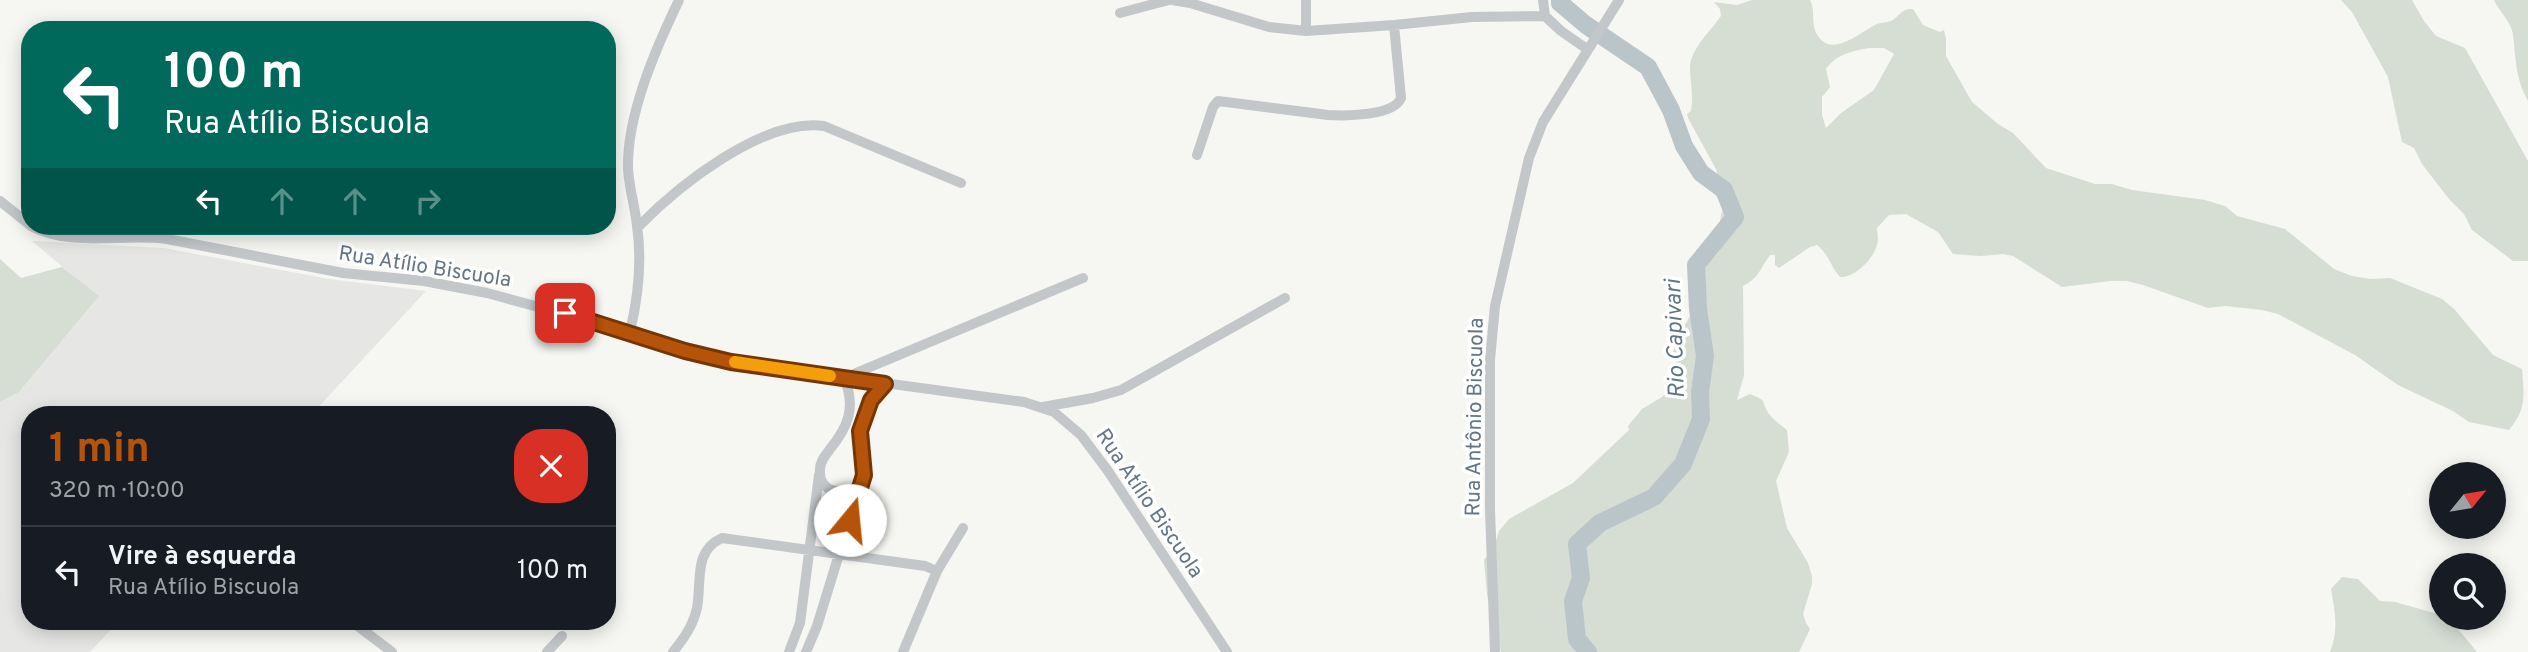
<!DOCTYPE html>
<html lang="pt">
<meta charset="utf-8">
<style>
body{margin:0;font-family:Overpass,sans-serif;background:#242831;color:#f1f3f6;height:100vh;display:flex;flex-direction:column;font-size:26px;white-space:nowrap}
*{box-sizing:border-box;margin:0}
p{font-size:23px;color:#9ea1a6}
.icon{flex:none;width:38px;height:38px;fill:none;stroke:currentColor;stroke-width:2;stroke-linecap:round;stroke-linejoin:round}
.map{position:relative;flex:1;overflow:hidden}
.drawer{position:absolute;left:21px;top:406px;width:595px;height:224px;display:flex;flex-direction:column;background:#171b24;border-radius:28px;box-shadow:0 4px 18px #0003}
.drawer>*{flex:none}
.guide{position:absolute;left:21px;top:21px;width:595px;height:214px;border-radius:28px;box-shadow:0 4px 18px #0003;background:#00695c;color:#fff;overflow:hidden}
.needle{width:46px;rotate:60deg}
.tools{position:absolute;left:2429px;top:462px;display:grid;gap:14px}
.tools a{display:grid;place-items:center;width:77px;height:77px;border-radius:50%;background:#171b24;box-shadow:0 4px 18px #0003;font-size:35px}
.pin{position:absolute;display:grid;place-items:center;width:60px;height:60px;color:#fff;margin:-30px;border-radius:14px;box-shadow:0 4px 10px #0006}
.me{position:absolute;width:77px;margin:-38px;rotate:17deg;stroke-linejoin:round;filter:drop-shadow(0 0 5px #0008)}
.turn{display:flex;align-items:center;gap:24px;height:147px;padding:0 28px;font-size:32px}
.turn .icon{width:91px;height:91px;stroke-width:2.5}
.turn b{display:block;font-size:49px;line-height:60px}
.lanes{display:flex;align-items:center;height:66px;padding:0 28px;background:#0003;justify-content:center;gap:35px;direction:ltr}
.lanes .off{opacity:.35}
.round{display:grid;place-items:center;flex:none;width:74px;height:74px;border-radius:28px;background:#242831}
.overview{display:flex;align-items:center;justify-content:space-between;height:119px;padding:0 28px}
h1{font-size:42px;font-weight:700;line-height:52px;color:#b45309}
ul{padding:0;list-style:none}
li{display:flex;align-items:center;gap:21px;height:91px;padding:0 28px;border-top:2px solid #363941}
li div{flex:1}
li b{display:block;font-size:26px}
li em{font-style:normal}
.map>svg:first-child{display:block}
.built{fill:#e6e7e5}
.green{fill:#d6ddd3;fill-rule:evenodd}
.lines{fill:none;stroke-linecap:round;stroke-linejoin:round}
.river{stroke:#bac5c9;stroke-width:18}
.minor{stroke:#c3c7ca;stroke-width:10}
.route-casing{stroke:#753606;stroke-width:18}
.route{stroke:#b45309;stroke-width:12}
.slow{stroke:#f59e0b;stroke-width:12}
.labels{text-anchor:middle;stroke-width:7;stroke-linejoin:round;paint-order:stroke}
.street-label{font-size:21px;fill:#647583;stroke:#fff}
.water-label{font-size:23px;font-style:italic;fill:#607780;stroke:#fff}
</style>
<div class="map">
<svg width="2528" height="652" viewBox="0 0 2528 652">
<rect width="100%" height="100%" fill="#f6f6f2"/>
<!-- built -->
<path class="built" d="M32 241 164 248 329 279 426 291 311 415H30V621H119L90 652H0V402L19 392 98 297Z"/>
<!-- green -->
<path class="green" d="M1752 0H1810C1816 11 1810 25 1818 36 1832 58 1861 32 1875 25 1880 22 1886 23 1891 21 1900 16 1901 8 1913 9L1923 25 1940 32 1944 30 1946 39V56L1972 102 1998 124 2013 133 2046 168 2095 184H2112L2132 190 2205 200 2225 206 2237 216 2285 229 2334 269 2352 276 2370 279 2390 278 2442 299 2454 309 2493 355 2522 369C2524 397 2527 407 2509 430L2469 422 2453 411 2398 385 2355 355 2278 314 2262 310 2226 306 2208 308 2143 285 2127 281H2110L2062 287 2013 256 2003 254 1980 256 1953 254 1938 232 1906 214 1889 215 1877 228C1877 233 1879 240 1877 245 1873 259 1855 278 1840 277 1831 267 1828 253 1817 245L1810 247 1779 268 1775 265V255H1770C1758 271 1761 276 1743 286L1744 375 1737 400 1750 394C1769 402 1760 400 1769 414 1773 420 1781 425 1787 430L1789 452 1776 481 1787 528 1808 563 1812 576V584L1803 614 1806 623 1810 629 1799 652H1501L1487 595 1484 560 1494 547 1499 531 1509 519 1573 483 1629 430 1628 426 1642 409 1662 397 1672 385 1677 369 1672 355 1677 339 1698 302C1692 281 1706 267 1719 251L1717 236 1724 201 1716 169 1688 118 1687 114 1691 111C1694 97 1690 82 1690 67 1691 48 1711 31 1721 16L1720 9 1714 2 1737 5ZM1869 48H1884L1894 54 1874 90 1841 113 1826 128 1822 115V97L1830 87 1826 69C1837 54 1852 51 1869 48Z
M2341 0H2412L2424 21 2436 36 2465 48 2528 161V261H2513L2472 230 2464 214 2449 199 2422 164 2414 148 2402 142 2388 77 2352 12Z
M2494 0H2528V101C2515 77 2516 60 2513 35 2512 23 2499 11 2494 0Z
M0 259 21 278 62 267 99 296 19 392 0 402Z
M2342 577 2358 579 2380 601 2395 602 2441 615V618H2445L2458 629 2477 652H2330C2339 630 2335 612 2331 589Z"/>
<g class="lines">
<!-- river -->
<path class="river" d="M1560 0V3L1586 25 1648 67 1671 110 1684 146 1701 173 1724 190 1735 217 1696 265 1698 309 1705 356 1700 392 1701 419 1683 464 1654 497 1600 523 1577 544 1581 578 1573 601 1577 639 1588 652"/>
<!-- minor -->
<path class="minor" d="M1172 0 1190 3 1269 27 1306 31 1394 25 1472 17 1545 16 1561 31 1587 49
M1543 0 1545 16
M1120 13 1169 0
M1306 31V0
M1197 155 1213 107 1218 101 1328 115C1346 116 1394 116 1401 98L1394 25
M0 201 30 225
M31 226C73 248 121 233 167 239L343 273 424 281 487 293 630 332 685 351 731 362 1024 402 1054 412 1081 435 1108 471 1227 652
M638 227C679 185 763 118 824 126L961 183
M630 332C638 298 642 260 637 226 635 206 629 188 628 168 627 114 656 48 679 0
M885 384C868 400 856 424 860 449 862 464 866 472 860 486 843 495 818 494 820 469 820 461 826 455 830 449 849 426 856 406 844 378L1083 278
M1043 407 1093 398 1121 390 1285 298
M351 621 392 652
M547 652 562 636
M673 652C684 638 693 626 697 608 702 581 693 551 722 538L925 566 937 571 963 528
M789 652 800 623 819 475
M806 652 817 626 860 486
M903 652 937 571
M1495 652 1490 509V360L1495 306 1529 158 1543 122 1619 0"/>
</g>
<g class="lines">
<!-- route casing -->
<g class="route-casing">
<path id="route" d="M565 313 685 351 731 362 885 384 871 400 860 431 864 475 850 520"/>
</g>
<!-- route -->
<use href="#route" class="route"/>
<!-- slow -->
<path class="slow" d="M735 362 830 376"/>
</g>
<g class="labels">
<!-- street labels -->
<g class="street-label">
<text transform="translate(425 266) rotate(9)" y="7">Rua Atílio Biscuola</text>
<text transform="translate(1474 417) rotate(-89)" y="7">Rua Antônio Biscuola</text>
<text transform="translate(1150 503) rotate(56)" y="7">Rua Atílio Biscuola</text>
</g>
<!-- water labels -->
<g class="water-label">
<text transform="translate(1674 339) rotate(-92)" y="8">Rio Capivari</text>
</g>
</g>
</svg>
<div class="tools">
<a><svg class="needle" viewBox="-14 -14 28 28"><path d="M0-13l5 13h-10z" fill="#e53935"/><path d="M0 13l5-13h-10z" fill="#9ea1a6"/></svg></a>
<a><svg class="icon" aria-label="search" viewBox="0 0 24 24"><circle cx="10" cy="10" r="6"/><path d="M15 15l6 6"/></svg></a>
</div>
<div class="pin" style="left:565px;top:313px;background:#d93025"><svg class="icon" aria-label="arrive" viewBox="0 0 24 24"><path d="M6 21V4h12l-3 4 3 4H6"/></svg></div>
<svg class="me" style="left:850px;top:520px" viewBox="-20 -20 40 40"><circle r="19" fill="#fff"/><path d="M0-13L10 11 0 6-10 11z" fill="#b45309"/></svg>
<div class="guide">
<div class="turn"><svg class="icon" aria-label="left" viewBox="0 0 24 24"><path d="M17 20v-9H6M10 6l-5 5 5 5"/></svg><div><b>100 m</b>Rua Atílio Biscuola</div></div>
<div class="lanes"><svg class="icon" aria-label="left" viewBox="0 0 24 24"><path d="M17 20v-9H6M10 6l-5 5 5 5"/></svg><svg class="icon off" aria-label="ahead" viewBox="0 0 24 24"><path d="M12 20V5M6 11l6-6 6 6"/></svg><svg class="icon off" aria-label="ahead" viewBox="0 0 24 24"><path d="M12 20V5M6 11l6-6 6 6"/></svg><svg class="icon off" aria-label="right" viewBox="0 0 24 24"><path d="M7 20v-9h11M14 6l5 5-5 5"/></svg></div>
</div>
<section class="drawer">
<div class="overview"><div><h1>1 min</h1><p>320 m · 10:00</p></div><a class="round" style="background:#d93025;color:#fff"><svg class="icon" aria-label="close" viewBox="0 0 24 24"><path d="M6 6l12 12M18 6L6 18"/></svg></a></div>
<ul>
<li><svg class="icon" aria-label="left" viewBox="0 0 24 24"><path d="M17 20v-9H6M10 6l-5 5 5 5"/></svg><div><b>Vire à esquerda</b><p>Rua Atílio Biscuola</p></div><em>100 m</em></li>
</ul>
</section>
</div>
